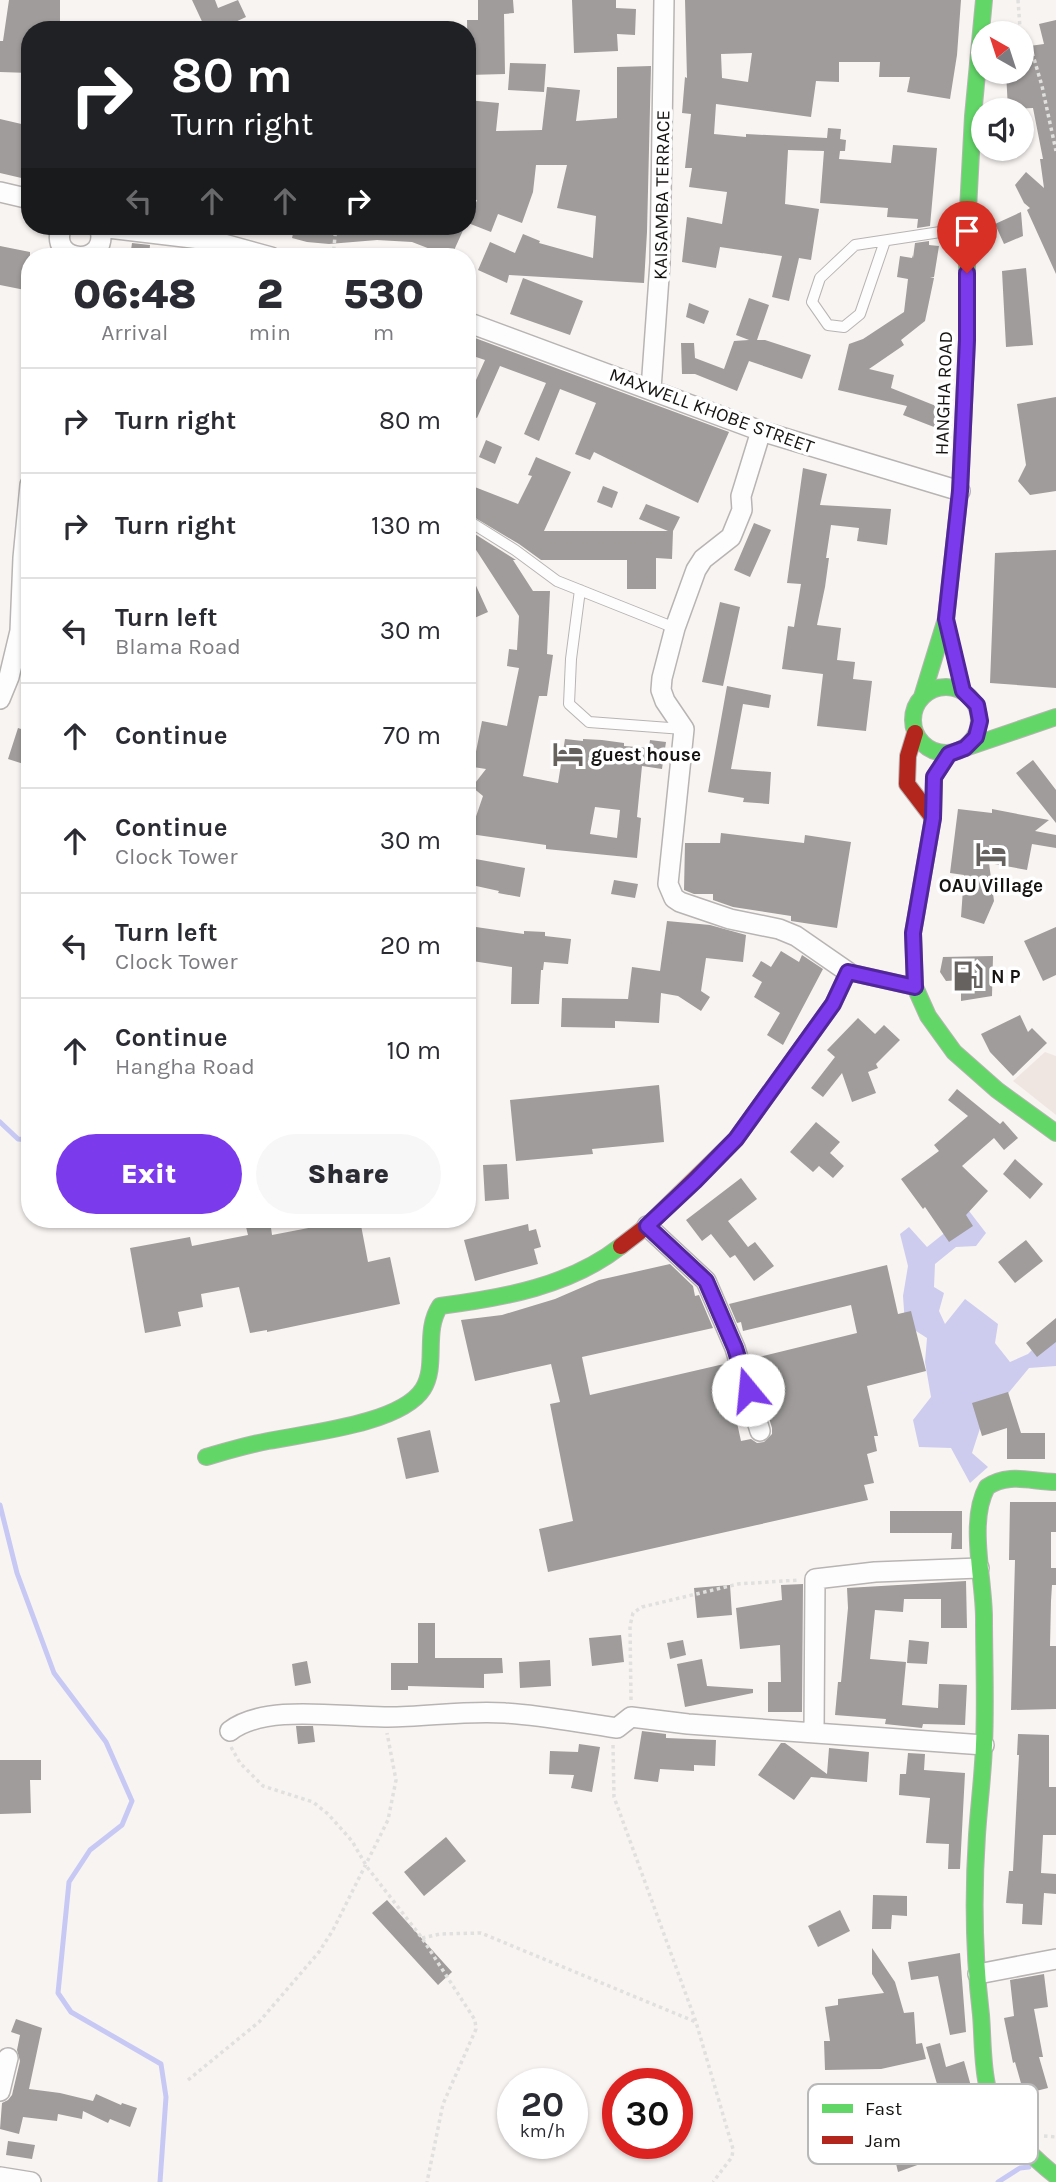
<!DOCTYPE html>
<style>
body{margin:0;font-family:Karla,sans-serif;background:#f7f7f7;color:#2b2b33;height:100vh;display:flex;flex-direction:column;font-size:26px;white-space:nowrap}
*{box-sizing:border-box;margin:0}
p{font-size:23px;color:#7c7c81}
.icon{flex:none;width:38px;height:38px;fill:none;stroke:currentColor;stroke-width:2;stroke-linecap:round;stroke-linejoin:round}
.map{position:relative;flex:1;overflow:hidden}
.panel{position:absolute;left:21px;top:248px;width:455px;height:980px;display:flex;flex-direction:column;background:#fff;border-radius:28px;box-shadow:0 2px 5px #0004}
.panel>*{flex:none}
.banner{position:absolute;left:21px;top:21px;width:455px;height:214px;border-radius:28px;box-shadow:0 2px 5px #0004;background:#202124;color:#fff;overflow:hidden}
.needle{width:46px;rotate:321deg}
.tools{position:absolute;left:971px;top:21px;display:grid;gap:14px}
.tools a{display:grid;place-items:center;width:63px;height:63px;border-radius:50%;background:#fff;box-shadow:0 2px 5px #0004;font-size:35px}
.speed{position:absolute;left:497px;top:2068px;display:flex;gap:14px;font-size:35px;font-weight:700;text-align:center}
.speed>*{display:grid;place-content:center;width:91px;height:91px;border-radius:50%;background:#fff;box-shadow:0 2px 5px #0004;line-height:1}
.speed small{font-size:18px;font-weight:400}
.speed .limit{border:10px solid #d22;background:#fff;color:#111}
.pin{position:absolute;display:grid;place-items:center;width:60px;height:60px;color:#fff;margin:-72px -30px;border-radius:50% 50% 50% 0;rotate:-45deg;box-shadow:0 0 7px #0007}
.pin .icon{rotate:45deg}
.me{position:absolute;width:77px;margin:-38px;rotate:343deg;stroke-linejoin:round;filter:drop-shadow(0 0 5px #0008)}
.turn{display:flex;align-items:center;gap:24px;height:147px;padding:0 35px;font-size:32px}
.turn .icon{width:91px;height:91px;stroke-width:2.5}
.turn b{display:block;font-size:49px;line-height:60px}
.lanes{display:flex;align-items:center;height:66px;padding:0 35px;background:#0003;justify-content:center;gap:35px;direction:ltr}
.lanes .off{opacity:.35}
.eta{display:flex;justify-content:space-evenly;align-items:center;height:119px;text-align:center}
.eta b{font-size:42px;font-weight:800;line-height:49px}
.cta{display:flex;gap:14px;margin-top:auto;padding:14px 35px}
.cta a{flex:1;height:80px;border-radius:42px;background:#7c3aed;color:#fff;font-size:28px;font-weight:800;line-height:80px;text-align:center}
.cta a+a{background:#f7f7f7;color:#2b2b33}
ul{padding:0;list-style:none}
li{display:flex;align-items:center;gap:21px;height:105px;padding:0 35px;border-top:2px solid #e1e1e2}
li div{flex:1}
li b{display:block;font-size:26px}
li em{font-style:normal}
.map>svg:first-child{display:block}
.built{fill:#f0e6e1}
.forest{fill:#cdccee}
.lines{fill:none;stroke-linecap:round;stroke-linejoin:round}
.stream{stroke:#c7c9f4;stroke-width:5}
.building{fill:#9f9c9b;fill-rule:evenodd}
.lane-casing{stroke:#b7b4b3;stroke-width:12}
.street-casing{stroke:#b7b4b3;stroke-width:22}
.fast-casing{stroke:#b7b4b3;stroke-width:18}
.jam-casing{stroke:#b7b4b3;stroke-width:18}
.path{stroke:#e1e0df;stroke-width:3.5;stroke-dasharray:3.5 3.5;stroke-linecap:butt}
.lane{stroke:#fefdfd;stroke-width:10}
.street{stroke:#fefdfd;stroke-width:19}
.fast{stroke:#63d668;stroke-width:16}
.jam{stroke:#b3261e;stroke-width:16}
.route-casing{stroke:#51269a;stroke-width:18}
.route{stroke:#7c3aed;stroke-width:12}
.labels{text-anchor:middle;stroke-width:7;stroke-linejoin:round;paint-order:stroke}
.street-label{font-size:19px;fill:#161412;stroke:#fff}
.poi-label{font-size:19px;font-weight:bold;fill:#161412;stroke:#fff;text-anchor:start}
.key{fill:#fff;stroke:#b9b8b8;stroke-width:2}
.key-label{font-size:19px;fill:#161412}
</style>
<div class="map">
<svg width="1056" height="2182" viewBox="0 0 1056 2182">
<rect width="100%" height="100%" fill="#f8f4f2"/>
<!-- built -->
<path class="built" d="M1045 1052 1056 1056V1115L1013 1081Z"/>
<!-- forest -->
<path class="forest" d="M959 1198 986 1233 976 1246 956 1247 935 1264 934 1287 944 1293 939 1311 945 1324 965 1299 998 1324 995 1343 1010 1362 1028 1354 1056 1326V1366L1029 1368 1001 1402 984 1416 972 1453 988 1467 970 1483 951 1448 919 1447 913 1420 931 1397 925 1362 927 1338 905 1324 903 1296 908 1266 900 1234 909 1227 927 1247 947 1231Z"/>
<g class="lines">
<!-- stream -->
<path class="stream" d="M0 1122 18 1139 30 1140
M0 1505 17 1573 54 1673 106 1742 132 1801 122 1825 90 1850 69 1882 58 1993 71 2012 161 2064 166 2097 160 2182
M998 2182 1020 2168 1029 2167"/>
</g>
<!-- building -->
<path class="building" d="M9 0H60V29H30V73L0 72V41H3Z
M192 0H215L218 8 238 0 246 17 218 30H206Z
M478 0H513L514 13 504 14 505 74 468 75 467 20H478Z
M572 0H616V8L636 9 635 35 617 34 618 51 574 53Z
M685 0H961L957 55 950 99 907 92 910 77H879L880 62H839V82L816 81 811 117 716 104 714 134 746 137V134L827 138 828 128 841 129 840 139 846 140 845 151H840L839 159 891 163 893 145 937 148 930 226 917 228 918 219 887 217 888 208 820 203 824 151 788 150 785 204 819 209 811 260 799 258 789 301 772 297 782 256 720 247 716 268 682 262 687 217 722 224 727 192 689 187 692 168H685L691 114 682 113 685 77 687 78ZM752 53 748 82 722 78 721 54Z
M1056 20V274L1027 210 1030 208 1024 203 1015 185 1026 172 1044 188 1040 159H1043L1033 108 1008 109 1006 72H1022V47L1044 44 1039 24Z
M510 63 546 64 544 92 508 90Z
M651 66 647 232 644 283 509 275 507 283 478 270 490 242 515 253 523 234 540 241 539 243 593 258 596 216 557 208 567 165H536L533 192 522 223 498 214 491 232 468 223 477 200 469 199 473 155 467 160V100L499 103 496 131 542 130 547 87 580 90 576 121 617 118V67Z
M0 119 30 126V180L0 173Z
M1021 212 1023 236 1004 244 995 224Z
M295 226H465L451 257 412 242 377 240 329 244 307 242 292 238Z
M929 241V245L939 246 934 277 930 278H934L925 321 901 340 904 345 869 369 894 375 891 388 941 408 934 427 903 415 907 406 838 390 849 344 863 339 904 312 908 279 897 277 900 256 912 258V255L913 258 915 243Z
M132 243 150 245 149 257H130Z
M0 246 30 252V291L0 285Z
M1026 268 1033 345 1006 347 1002 271Z
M523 278 583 301 570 335 510 314Z
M749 298 769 305 757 340H765L811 355 802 379 749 361 737 391 695 374H682L681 343H694L695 358 724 369 734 341 749 340 736 335Z
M689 303 709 311 704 324 686 317Z
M467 335 729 432 698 503 594 452 590 460 575 454 596 403 560 389 539 441 524 434 546 383 500 366 477 418 467 414V400L485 360 467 354Z
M1056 397V491L1030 495 1018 481 1026 465 1017 404Z
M486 440 502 447 495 464 479 457Z
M536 457 571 472 544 531H668L639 519 646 504 680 517 673 531 672 559 656 558V589H627V560H541L519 544 467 513V484L518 504 532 476 528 475Z
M803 468 827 474 820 505 891 509 887 545 857 541 859 528 831 525 826 558H829L825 587 817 625 841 628 837 660 855 662 853 679 872 681 866 731 817 726 823 674 782 669 788 626 794 627 801 584 787 583Z
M603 486 618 492 612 508 597 502Z
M754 523 771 530 750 577 734 570Z
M467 529 516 560H513L533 591H550L547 654 553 655 547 696H539L523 776 558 783 565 739 583 741V739L602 740 624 743V746L649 748 650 740 666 742 662 769 642 766 637 817 641 818 637 858 546 849V845L470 834 483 796 472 787 486 769 473 767 482 721 507 726 519 668 507 666 509 649 517 650 519 616 467 536ZM595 807 620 810 617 838 590 834Z
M1056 550V688L990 683 995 553Z
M467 566 488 612 472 619 467 607Z
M720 602 740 607 723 686 702 682Z
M727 686 771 695 769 708 743 704 731 769 771 772 769 804 743 802 744 798 708 792Z
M18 728 30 732V766L8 759Z
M1033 760 1056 790V823L1016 773Z
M958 809 992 813V809L1049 820 1035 831 1056 835V848L1032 844 1027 870 989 863 994 901 984 924 961 917 964 875 950 873Z
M721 833 804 843 805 835 851 842 837 928 791 921V916L733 907 713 900V894H694L684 890 685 843H720Z
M470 858 525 868 520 897 498 893 499 891 467 884Z
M614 880 638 884 635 898 611 894Z
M667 921 710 925 746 935 743 962 706 958 701 991 710 997 701 1011 678 996 661 993 659 1023 615 1021V1028L561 1027 562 998 628 999 632 967 660 971Z
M476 927 524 934V931L545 932V936L571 939 568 964 544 962 543 970H541L539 1004H511L512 967 472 961Z
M1056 927V975L1043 981 1024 941Z
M781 951 799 962 802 955 823 969 783 1045 767 1035 780 1013 754 997 762 982 752 976 761 961 771 967Z
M993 956 992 996 961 1001V980L946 981 940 972 943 957Z
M1020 1015 1028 1032 1032 1028 1047 1043 1013 1076 990 1052 981 1034Z
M858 1018 875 1034 884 1025 900 1040 876 1064 878 1068 868 1072 876 1093 852 1102 842 1073 823 1097 811 1088 835 1057 827 1050Z
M659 1085 664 1142 592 1149 593 1154 516 1161 510 1100Z
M957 1089 1000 1124 1003 1121 1018 1138 1004 1150 994 1138 962 1166 988 1191 966 1215 973 1226 949 1242 925 1207 923 1209 901 1179 939 1151 934 1145 968 1116 948 1100Z
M816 1122 840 1142 830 1153 844 1166 833 1178 819 1166 813 1172 790 1152Z
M1015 1159 1043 1184 1030 1199 1003 1174Z
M507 1164 509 1199 485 1201 483 1165Z
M741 1178 757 1199 728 1221 748 1247 755 1242 774 1266 754 1281 735 1255 730 1258 711 1234 702 1241 686 1220Z
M264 1220H270L272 1235 350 1220H360L368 1262 390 1257 400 1304 267 1332V1330L250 1333 239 1287 201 1294 203 1307 178 1312 181 1326 145 1333 130 1248 190 1237 192 1246 248 1235 245 1223Z
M528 1224 529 1231 536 1229 541 1247 534 1249 538 1264 475 1281 464 1240Z
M1026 1240 1043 1261 1015 1283 998 1262Z
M670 1264 693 1286 695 1296 699 1295 713 1328 582 1357 590 1395 724 1364 741 1441 751 1439 757 1443 764 1442 772 1434V1428L751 1359 857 1333 851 1305 743 1331 741 1322 737 1323 729 1304 887 1265 898 1314 911 1311 926 1371 867 1386 878 1436H874L877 1451 867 1454 874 1483 864 1485 868 1500 548 1572 539 1529 573 1521 550 1404 560 1402 551 1364 475 1381 461 1320 502 1315 555 1299 599 1280Z
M1056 1318V1342L1037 1357 1026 1343Z
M1008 1392 1021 1433H1045V1459H1007V1428L982 1436 972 1403Z
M430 1430 439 1472 406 1479 397 1438Z
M1010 1502H1056V1532H1051V1568H1056V1585H1052L1051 1601 1050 1646H1056V1709L1011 1710 1015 1560H1009Z
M890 1511H962V1549H951L952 1533H890Z
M966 1581 967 1628H941V1599H904L903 1612 875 1610 870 1659 906 1662 902 1705 938 1708 939 1684 967 1685 965 1725 923 1724 922 1728 885 1724 886 1719 835 1715 838 1682H841L848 1608 847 1588Z
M803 1584 802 1712H768V1682H781L780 1645 740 1649 736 1608 782 1600 781 1585Z
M730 1585 732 1615 697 1618 694 1588Z
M418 1623H435V1658H502L503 1673 484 1674V1688L408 1686V1690H391V1663H418Z
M621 1635 624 1662 592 1666 589 1638Z
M683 1640 686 1655 670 1659 667 1643Z
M909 1640 929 1642 927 1664 907 1663Z
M702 1659 707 1686 753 1689V1693L685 1707 677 1664Z
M550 1660 551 1686 520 1688 519 1662Z
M307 1661 311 1683 295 1686 292 1664Z
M296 1726H313L315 1742 298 1744Z
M642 1731 666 1734V1738L716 1740 715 1766 694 1765V1771L660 1769 658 1782 634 1779Z
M1018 1734 1049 1735V1787H1056V1835H1043L1041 1873 1056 1874V1894L1044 1893 1042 1925 1022 1924 1023 1904 1006 1903 1009 1871H1013L1019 1755H1017Z
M781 1743H785L827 1774 829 1748 869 1752 867 1782 811 1777 794 1800 758 1775Z
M579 1744 600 1747 592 1792 571 1788 574 1775 549 1774 550 1751 578 1752Z
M908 1753 925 1754 924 1770 965 1773 960 1869H948L949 1844 926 1843 930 1798 899 1795 900 1774H906Z
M0 1760H41V1780H30L31 1813 0 1814Z
M446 1837 466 1861 424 1896 404 1872Z
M873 1895 907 1896V1916L892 1915 891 1929H872Z
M387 1900 452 1972 438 1985 372 1913Z
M840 1910 850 1931 818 1947 808 1926Z
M872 1948 895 1982 904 2013 914 2012 916 2044 922 2043 926 2059 881 2069 825 2070 824 2041H830L825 2007 838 2005V1999L884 1993 872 1974Z
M960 1953 966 2032 950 2035 938 1976 911 1980 908 1962Z
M1044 1974 1048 2007 1034 2009 1043 2057H1039L1048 2088 1024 2094 1015 2062 1013 2063 1004 2018 1014 2016 1010 1980Z
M16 2019 42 2028 29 2089 60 2093 93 2101 96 2094 121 2105 122 2103 137 2108 130 2127 110 2119 108 2123 83 2111 82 2119 58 2114 57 2121 23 2117 19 2134 0 2129 2 2103 8 2100 12 2095 20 2061 17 2050 20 2035 11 2032Z
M940 2043 946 2067 964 2061 974 2097 944 2105 943 2103 905 2111 901 2091 937 2084 926 2047Z
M946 2126 956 2151 898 2172 893 2151 924 2144 921 2136Z
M8 2141 35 2145 32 2159 6 2155Z"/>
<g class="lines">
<!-- lane casing -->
<g class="lane-casing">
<path id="lane" d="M885 241 860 314 844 327 828 325 812 302 820 278 855 245 960 229
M467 520 515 550 557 581 675 628
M580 590 571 659 569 704 589 722 683 729"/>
</g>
<!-- street casing -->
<g class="street-casing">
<path id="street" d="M0 192 30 199
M62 226C46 265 113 268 99 226
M100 227 209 240 271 257
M467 322 761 431 960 491
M651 389 660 263 664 0
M761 431 741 496 742 510 731 537 703 559 696 570 675 628 662 678 661 690 665 701 684 729 668 884 674 898 680 902 730 919 779 929 796 936 848 972
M0 699 9 677 20 631 23 558 30 485
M647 1226 706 1281 735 1348 760 1431
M230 1731C266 1703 344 1718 388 1717 426 1717 467 1710 505 1713 543 1715 580 1723 617 1728L631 1717 688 1724 984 1745
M814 1732 815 1579 875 1572 979 1568
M978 1974 1056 1959
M0 2091 8 2058
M0 2177 31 2182"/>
</g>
<!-- fast casing -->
<g class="fast-casing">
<path id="fast" d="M913 720a33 33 0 1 1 66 0a33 33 0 1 1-66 0Z
M922 697 946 619 960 491 967 340V228L973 116 984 0
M965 748 1056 717
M949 754 934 777 933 818 913 933 915 987 928 1016 954 1052 997 1090 1056 1133
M790 1064 833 1004 848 972 915 987
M206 1457C227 1451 247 1445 268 1441 307 1433 401 1424 423 1389 438 1365 423 1332 440 1306 503 1298 570 1286 621 1246
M1056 1482C1031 1482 1009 1472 987 1487 968 1521 984 1579 984 1618 984 1660 986 1703 984 1745 983 1775 979 1805 977 1835 973 1895 974 1956 981 2015 983 2039 982 2067 988 2089 998 2123 1029 2155 1056 2176"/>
</g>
<!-- jam casing -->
<g class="jam-casing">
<path id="jam" d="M915 733 908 756 907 784 933 818
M621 1246 647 1226 736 1139 790 1064"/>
</g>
<!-- path -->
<path class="path" d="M1018 0 1020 28 1030 45 1042 86 1056 151
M333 257 336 226
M631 1700 630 1626 633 1613 642 1607 738 1584 799 1580
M613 1745 614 1797 696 2022 733 2149 732 2157 713 2182
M231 1747 240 1763 263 1786 313 1802 328 1814 352 1841 367 1867 422 1938 475 2020 476 2029 443 2104 427 2182
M422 1938 440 1934 481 1933 696 2022
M188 2080 259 2022 319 1952 333 1930 388 1820 396 1780 387 1733
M1044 2136 1056 2137"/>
<!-- lane -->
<use href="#lane" class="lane"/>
<!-- street -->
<use href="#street" class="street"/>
<!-- fast -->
<use href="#fast" class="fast"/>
<!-- jam -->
<use href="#jam" class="jam"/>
</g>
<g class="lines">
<!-- route casing -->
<g class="route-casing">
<path id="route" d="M748 1390 735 1348 706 1281 647 1226 695 1181 736 1139 833 1004 848 972 915 987 913 933 933 818 934 777 949 754 965 748 976 737 980 721 977 705 963 691 946 619 960 491 967 340V273"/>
</g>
<!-- route -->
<use href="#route" class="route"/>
</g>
<!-- icons -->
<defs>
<g id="hotel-bare" transform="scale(2.415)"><path d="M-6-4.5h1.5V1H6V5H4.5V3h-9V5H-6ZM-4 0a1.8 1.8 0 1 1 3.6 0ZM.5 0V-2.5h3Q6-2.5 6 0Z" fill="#656260" stroke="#fff" stroke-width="2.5" paint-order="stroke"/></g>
<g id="fuel-bare" transform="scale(2.415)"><path d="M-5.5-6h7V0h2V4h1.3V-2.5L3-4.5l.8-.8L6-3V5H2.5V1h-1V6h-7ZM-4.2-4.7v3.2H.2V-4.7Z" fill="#656260" stroke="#fff" stroke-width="2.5" paint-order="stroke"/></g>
</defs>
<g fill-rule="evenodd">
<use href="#hotel-bare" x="568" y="754"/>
<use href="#hotel-bare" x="991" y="854"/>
<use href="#fuel-bare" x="968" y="976"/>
</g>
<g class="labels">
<!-- street labels -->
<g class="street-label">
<text transform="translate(661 195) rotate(-89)" y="7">KAISAMBA TERRACE</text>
<text transform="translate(943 393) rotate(-88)" y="7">HANGHA ROAD</text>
<text transform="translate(712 410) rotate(20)" y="7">MAXWELL KHOBE STREET</text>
</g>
<!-- poi labels -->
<g class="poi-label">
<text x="591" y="761">guest house</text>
<text x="991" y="892" text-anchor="middle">OAU Village</text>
<text x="991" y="983">N P</text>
</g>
</g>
<!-- legend -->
<rect x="808" y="2084" width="230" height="80" rx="10" class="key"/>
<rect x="822" y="2104" width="31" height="9" fill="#63d668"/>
<rect x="822" y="2136" width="31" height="8" fill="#b3261e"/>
<g class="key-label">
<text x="865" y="2115">Fast</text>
<text x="865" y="2147">Jam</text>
</g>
</svg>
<div class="tools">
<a><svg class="needle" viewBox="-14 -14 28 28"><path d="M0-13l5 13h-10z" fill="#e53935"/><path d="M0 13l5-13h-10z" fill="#7c7c81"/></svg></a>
<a><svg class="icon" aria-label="sound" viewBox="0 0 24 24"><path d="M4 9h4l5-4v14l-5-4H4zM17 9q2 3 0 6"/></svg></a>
</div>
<div class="speed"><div>20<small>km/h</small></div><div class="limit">30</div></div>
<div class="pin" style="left:967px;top:273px;background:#d93025"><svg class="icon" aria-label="arrive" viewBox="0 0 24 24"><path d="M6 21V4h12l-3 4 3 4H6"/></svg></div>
<svg class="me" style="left:748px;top:1390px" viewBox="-20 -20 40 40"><circle r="19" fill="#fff"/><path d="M0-13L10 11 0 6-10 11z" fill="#7c3aed"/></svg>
<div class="banner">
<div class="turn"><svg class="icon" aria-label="right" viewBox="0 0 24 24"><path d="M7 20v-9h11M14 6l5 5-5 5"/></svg><div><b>80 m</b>Turn right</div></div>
<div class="lanes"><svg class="icon off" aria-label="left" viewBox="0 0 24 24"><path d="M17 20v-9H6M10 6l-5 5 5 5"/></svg><svg class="icon off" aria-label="ahead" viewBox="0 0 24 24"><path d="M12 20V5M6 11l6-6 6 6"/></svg><svg class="icon off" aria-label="ahead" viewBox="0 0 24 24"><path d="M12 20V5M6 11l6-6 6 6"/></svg><svg class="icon" aria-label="right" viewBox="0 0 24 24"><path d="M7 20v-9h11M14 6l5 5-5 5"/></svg></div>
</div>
<section class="panel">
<div class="eta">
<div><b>06:48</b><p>Arrival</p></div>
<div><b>2</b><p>min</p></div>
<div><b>530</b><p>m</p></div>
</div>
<ul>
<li><svg class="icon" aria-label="right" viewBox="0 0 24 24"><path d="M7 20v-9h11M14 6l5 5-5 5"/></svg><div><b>Turn right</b></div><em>80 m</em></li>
<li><svg class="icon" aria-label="right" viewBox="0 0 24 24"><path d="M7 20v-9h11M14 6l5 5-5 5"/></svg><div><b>Turn right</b></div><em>130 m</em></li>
<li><svg class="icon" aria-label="left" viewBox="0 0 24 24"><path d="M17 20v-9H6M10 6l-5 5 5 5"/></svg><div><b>Turn left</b><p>Blama Road</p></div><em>30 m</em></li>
<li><svg class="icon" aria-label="ahead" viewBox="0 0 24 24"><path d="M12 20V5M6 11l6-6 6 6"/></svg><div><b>Continue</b></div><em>70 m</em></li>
<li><svg class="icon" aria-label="ahead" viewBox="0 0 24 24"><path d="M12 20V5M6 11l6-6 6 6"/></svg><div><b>Continue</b><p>Clock Tower</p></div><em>30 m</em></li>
<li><svg class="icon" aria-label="left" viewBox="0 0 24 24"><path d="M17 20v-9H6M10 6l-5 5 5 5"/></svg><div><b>Turn left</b><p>Clock Tower</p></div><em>20 m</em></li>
<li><svg class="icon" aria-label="ahead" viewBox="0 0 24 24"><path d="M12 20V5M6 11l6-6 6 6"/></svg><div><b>Continue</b><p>Hangha Road</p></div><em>10 m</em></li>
</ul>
<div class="cta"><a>Exit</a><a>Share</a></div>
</section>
</div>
